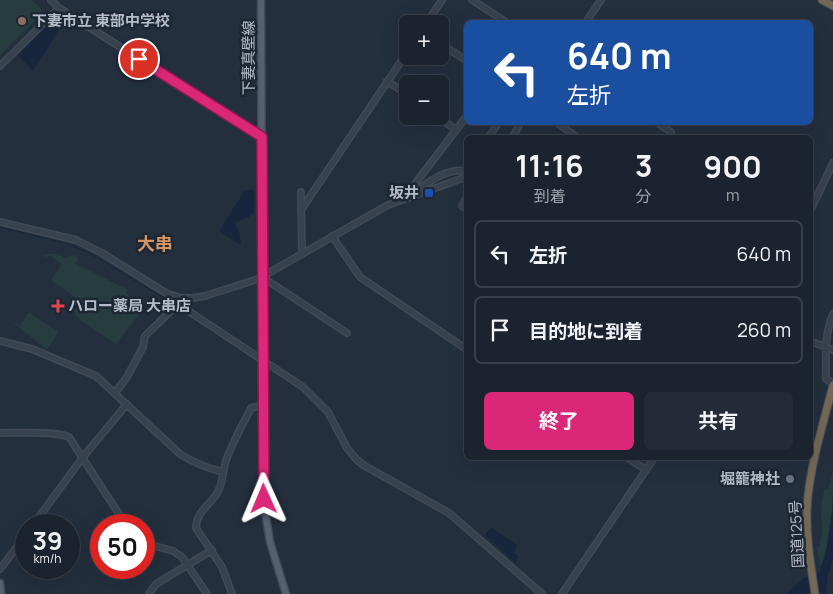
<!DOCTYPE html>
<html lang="ja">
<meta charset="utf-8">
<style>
body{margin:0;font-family:Manrope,"Noto Sans JP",sans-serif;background:#242b36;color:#f1f3f6;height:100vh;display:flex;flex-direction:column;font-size:19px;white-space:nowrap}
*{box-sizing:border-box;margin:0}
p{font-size:16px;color:#a0a4aa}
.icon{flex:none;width:28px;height:28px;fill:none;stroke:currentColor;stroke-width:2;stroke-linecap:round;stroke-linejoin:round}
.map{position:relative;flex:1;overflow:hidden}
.details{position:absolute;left:464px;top:135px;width:349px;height:325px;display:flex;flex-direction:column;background:#1b232e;border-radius:8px;box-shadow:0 5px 20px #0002,0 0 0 1px #39404a}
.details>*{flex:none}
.banner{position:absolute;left:464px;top:20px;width:349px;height:105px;border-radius:8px;box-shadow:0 5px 20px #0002,0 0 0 1px #39404a;background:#1a4fa0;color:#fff;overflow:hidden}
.controls{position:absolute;left:399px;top:15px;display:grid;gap:10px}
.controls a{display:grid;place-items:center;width:50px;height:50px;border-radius:8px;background:#1b232e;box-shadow:0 5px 20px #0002,0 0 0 1px #39404a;font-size:25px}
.speed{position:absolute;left:15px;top:514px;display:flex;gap:10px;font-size:25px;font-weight:700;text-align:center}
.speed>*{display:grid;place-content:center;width:65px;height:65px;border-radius:50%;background:#1b232e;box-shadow:0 5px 20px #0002,0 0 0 1px #39404a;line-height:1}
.speed small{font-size:12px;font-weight:400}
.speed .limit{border:8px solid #d22;background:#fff;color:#111}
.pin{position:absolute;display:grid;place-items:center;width:42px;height:42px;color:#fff;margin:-21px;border:2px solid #fff;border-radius:50%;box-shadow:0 1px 5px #0007}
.me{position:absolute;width:55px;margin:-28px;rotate:359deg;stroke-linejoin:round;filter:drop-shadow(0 0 4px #0008)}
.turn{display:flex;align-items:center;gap:18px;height:105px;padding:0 20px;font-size:22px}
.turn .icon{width:65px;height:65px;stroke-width:2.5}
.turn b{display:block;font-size:35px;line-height:42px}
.eta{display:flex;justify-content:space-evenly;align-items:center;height:85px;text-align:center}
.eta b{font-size:30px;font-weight:700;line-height:35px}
.primary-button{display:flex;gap:10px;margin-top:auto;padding:10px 20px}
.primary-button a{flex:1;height:58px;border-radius:8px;background:#db2777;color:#fff;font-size:20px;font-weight:700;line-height:58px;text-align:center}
.primary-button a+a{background:#242b36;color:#f1f3f6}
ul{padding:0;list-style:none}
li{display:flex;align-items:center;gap:15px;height:68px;margin:0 10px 8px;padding:0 10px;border:2px solid #39404a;border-radius:8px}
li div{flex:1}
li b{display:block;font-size:19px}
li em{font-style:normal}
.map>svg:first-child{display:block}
.green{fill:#263c3f}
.water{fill:#17263c}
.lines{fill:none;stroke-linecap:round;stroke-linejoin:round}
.stream{stroke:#17263c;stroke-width:1}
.minor-casing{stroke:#414a57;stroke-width:8}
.major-casing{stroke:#414a57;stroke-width:9}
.highway-casing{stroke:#434c59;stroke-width:9}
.minor{stroke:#38414e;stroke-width:5}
.major{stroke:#56606e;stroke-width:6}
.highway{stroke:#746855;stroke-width:7}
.route-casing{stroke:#8e194d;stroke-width:12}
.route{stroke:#db2777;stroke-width:9}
.education-dot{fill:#8d6e63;stroke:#1d2633;stroke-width:2}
.transit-dot{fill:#1a4fb4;stroke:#1d2633;stroke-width:2}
.health-dot{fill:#e0444e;stroke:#1d2633;stroke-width:2}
.worship-dot{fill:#6b7280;stroke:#1d2633;stroke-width:2}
.labels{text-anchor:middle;stroke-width:5;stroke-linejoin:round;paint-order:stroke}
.poi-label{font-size:15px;font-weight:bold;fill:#b4bcc9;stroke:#1d2633;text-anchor:start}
.street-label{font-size:15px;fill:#b4bcc9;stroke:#1d2633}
.quarter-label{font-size:18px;font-weight:bold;fill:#d59563;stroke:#1d2633}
</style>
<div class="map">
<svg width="833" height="594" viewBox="0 0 833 594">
<rect width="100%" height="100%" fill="#242f3e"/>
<!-- green -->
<path class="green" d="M0 0H32L39 6 43 13 0 55Z
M42 254H55L65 258 71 255 74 257 76 255 79 261 75 263 128 290 126 293 143 305 144 308 116 344 81 321 74 312 81 301 51 280 62 264 49 255 47 258Z
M0 312 19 326 29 312 58 332 49 347 46 349Z
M833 471C833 503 833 538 820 568L817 547H819C823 532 822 529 821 514 821 506 823 498 824 489L828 490Z"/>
<!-- water -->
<path class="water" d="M53 19 62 25 33 71 18 55Z
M245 190H254V213L250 215V217L235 222 240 235 241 245 219 231Z
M833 504V559L827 579 826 593 786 594 804 578 815 575 820 571 826 552Z
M491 527 517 545 514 553 519 557 515 563 485 535Z"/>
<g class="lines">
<!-- stream -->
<path class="stream" d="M0 227 65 243 89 253 174 304
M346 451 353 459
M358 464 378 476"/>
<!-- minor casing -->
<g class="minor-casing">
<path id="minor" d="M472 0 506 22
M59 8 262 137
M586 22 601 0
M426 24 442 0
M440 44 466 60
M0 66 59 8 51 0
M387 81 408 95
M437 116 456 130
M556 122 578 138
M656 122 671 132 667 138
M488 138 499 122
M512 138 521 122
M301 192 302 254
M417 192C429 180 449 168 466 171
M405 197 466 117
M466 199 462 206 466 209
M301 210 408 51
M810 211 833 163
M0 222 76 240 102 253 166 293 180 298H193L205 296 258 279 388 205 466 177
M332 236 360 277 466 349
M262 277 347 333
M180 298 178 304 303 387 328 412 347 448 357 460 365 466 449 513 542 594
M833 314C824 335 826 356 826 379L833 383
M0 341 32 349 96 376 180 454C194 463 207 468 223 472
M810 341 833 350
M115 393 127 377 143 347 145 336 178 304
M0 433C16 433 57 431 69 437L126 525
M628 458 646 470
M33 525 83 457 127 404
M144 543 173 551 182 557 207 594
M0 569 26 535
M149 594 156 584 212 550
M232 594 222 567 196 528C196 513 208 506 216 495 224 484 222 470 227 458 233 441 243 424 251 408L263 405
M562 594 654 458"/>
</g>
<!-- major casing -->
<g class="major-casing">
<path id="major" d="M261 0 263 499 270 542 286 594
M0 583 1 594"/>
</g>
<!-- highway casing -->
<g class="highway-casing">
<path id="highway" d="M822 0 833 6
M815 594C811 566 806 538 807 509 809 468 823 425 833 385"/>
</g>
<!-- minor -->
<use href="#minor" class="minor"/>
<!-- major -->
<use href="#major" class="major"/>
<!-- highway -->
<use href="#highway" class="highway"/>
</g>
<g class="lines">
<!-- route casing -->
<g class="route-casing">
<path id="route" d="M139 59 262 137 264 499"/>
</g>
<!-- route -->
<use href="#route" class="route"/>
</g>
<!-- markers -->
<circle class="education-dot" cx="22" cy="21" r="5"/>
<rect class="transit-dot" x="424" y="188" width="10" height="10" rx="2.5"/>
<path class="health-dot" d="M55.5 298.5h5v5h5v5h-5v5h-5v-5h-5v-5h5z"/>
<circle class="worship-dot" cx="790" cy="479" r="5"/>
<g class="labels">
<!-- poi labels -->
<g class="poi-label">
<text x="32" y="26">下妻市立 東部中学校</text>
<text x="419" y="198" text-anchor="end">坂井</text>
<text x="68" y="311">ハロー薬局 大串店</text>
<text x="780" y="484" text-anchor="end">堀籠神社</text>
</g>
<!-- street labels -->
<g class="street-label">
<text transform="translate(249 58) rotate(-90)" y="5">下妻真壁線</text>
<text transform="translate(797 534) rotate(-93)" y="5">国道125号</text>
</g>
<!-- quarter labels -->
<g class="quarter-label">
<text x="155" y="250">大串</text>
</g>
</g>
</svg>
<div class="controls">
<a>+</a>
<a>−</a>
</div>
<div class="speed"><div>39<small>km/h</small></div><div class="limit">50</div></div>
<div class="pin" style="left:139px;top:59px;background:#d93025"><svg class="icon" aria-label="arrive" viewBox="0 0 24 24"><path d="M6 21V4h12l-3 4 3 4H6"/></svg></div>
<svg class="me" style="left:264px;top:499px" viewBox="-20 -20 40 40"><path d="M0-17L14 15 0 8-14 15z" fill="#db2777" stroke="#fff" stroke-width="4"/></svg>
<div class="banner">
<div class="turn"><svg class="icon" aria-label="left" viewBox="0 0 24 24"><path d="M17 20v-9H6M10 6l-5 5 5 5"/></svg><div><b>640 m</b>左折</div></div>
</div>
<section class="details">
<div class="eta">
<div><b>11:16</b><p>到着</p></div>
<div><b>3</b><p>分</p></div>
<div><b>900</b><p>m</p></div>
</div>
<ul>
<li><svg class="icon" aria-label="left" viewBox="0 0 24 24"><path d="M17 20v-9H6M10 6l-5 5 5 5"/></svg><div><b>左折</b></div><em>640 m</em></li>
<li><svg class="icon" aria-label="arrive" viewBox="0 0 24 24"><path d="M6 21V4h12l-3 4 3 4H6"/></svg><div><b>目的地に到着</b></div><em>260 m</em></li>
</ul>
<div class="primary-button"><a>終了</a><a>共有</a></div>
</section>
</div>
